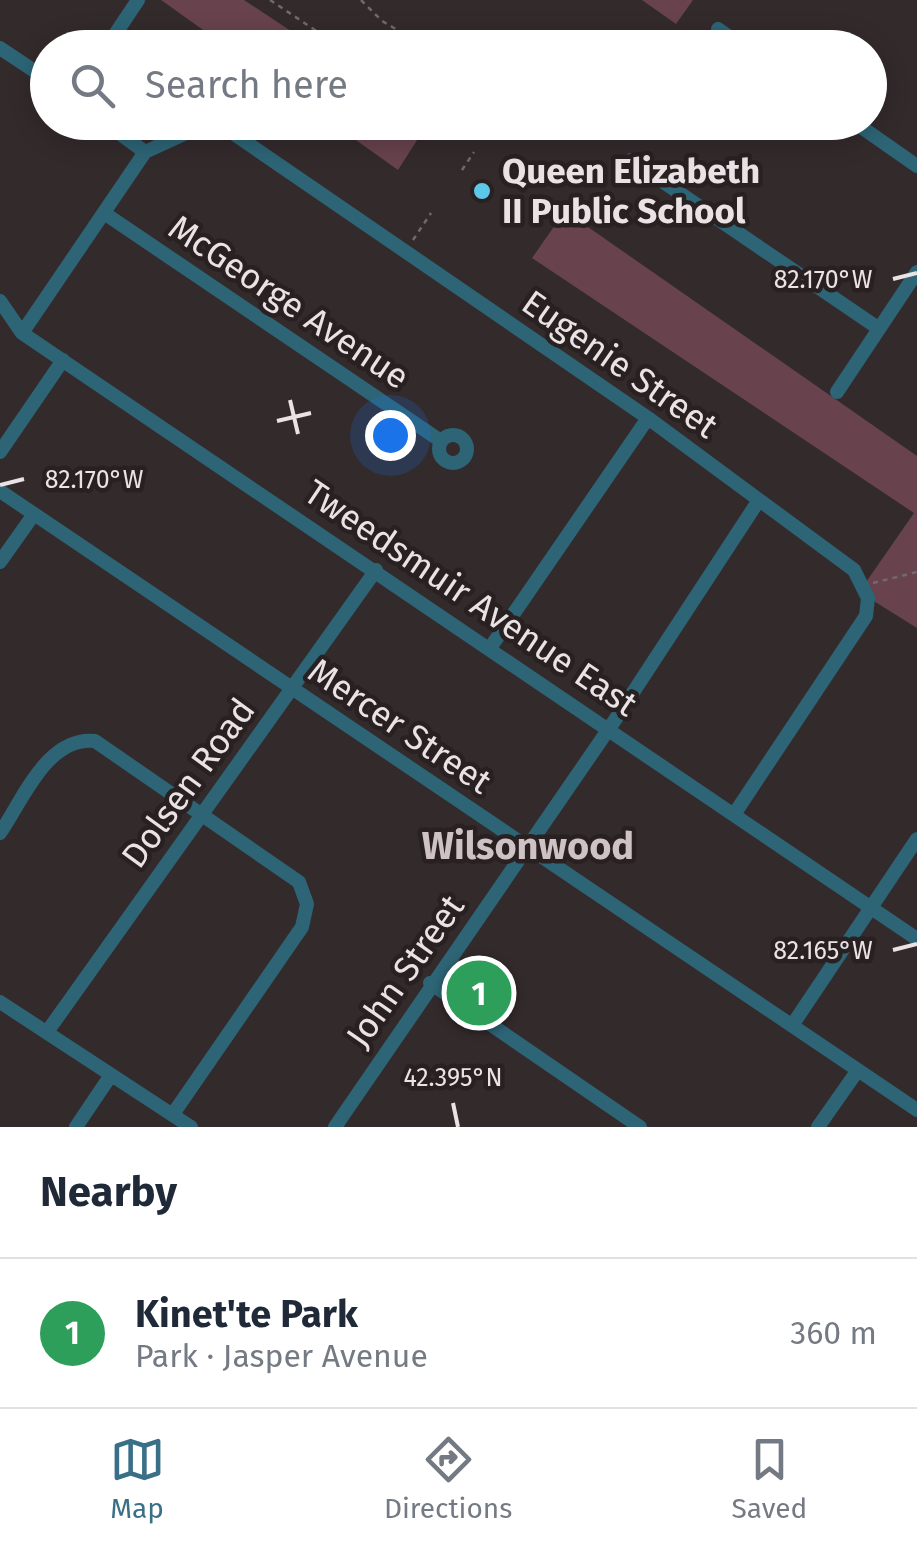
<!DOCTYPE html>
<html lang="en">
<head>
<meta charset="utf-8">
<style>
  body { margin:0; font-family:"Fira Sans",sans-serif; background:#f6f6f7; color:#1f2937 }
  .you { position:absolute; left:390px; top:435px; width:35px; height:35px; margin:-25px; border:8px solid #fff; border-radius:50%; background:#1a73e8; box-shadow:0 0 0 15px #1a73e833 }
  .badge { display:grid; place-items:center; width:65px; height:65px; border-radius:50%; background:#3a7087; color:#fff; font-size:32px; font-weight:700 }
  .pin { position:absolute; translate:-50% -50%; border:5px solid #fff; box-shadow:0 2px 10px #0006 }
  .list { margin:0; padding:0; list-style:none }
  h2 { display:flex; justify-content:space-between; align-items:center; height:130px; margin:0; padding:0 40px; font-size:42px }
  h2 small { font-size:32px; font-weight:400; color:#747a83 }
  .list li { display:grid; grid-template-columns:65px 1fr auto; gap:30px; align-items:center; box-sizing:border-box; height:150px; padding:0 40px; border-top:2px solid #e0e1e3 }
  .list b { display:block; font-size:38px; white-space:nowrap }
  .list p { margin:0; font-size:32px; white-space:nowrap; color:#747a83 }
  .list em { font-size:32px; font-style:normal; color:#747a83 }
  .icon { flex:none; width:55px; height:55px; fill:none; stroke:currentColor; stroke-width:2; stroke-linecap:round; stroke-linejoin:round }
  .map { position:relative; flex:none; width:917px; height:1127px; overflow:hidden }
  .search { position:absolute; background:#fff; box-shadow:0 5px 25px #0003; left:30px; right:30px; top:30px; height:110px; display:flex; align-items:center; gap:25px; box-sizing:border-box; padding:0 35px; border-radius:55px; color:#747a83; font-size:38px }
  .sheet { height:280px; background:#fff }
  nav { display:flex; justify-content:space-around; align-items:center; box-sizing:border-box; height:140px; border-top:2px solid #e0e1e3; background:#fff; font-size:28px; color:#747a83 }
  nav a { display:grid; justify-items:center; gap:5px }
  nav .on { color:#3a7087 }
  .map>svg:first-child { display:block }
  .green { fill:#68434e }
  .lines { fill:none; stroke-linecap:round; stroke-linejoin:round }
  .path { stroke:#72696b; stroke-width:2.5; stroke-dasharray:5 5; stroke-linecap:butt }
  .minor { stroke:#2d6576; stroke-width:14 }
  .ticks { fill:none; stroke:#eae3e5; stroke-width:4 }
  .poi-dot { fill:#5cc7e8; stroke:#292022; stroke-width:4 }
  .labels { text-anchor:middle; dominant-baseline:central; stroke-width:9; stroke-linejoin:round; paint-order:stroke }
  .poi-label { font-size:35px; font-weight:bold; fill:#eae3e5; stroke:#292022; text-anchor:start }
  .street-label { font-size:35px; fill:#eae3e5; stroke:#292022 }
  .neighbourhood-label { font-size:38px; font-weight:bold; fill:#cec2c5; stroke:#292022 }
  .ticks-label { font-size:25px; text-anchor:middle; fill:#eae3e5; stroke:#292022; stroke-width:9; stroke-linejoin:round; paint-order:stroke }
</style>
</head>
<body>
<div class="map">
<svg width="917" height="1127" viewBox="0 0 917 1127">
  <rect width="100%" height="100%" fill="#332a2c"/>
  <path class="green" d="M161,0H244L315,47H227Z
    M642,0H693L676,24Z
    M332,123H401L421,134L398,170Z
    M565,211L917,456V628L869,598L864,585L914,513L532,258Z
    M456,958L513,996L497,1025L441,982Z"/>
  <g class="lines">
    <path class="path" d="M270,0L342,48
      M361,0L382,21L406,35L400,48
      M486,134L488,132
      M462,170L474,152
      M413,240L431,213
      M873,583L917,572"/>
    <path class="minor" d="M718,29L745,48
      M0,48L48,80
      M106,48L138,0
      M104,122L145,152
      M854,122L917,166
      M145,152L206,124L221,125L648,418L854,570L868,598L866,616L735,813
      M631,160L878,328
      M104,213L441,441
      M0,301L22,333L917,939
      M22,333L145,152
      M837,392L917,272
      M439 449a14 14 0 1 1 28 0a14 14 0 1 1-28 0Z
      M0,452L63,360
      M0,491L917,1110
      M0,562L34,514
      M490,648L648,418
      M0,833C23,800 47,736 95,741L299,882L307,904L302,927L173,1114
      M430,983L640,1127
      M0,1002L191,1127
      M793,1024L917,839
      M47,1032L376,570
      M76,1127L111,1075
      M335,1127L617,717L759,500
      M818,1127L858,1070"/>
  </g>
  <path class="ticks" d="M893,279L917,273M290,400L298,434M277,421L311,413M0,485L24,479M893,950L917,944M453,1103L458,1127"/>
  <circle class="poi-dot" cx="482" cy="191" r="10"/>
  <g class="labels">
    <g class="poi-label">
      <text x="502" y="171">Queen Elizabeth<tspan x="502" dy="40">II Public School</tspan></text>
    </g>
    <g class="street-label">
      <text transform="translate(289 302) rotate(34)">McGeorge Avenue</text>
      <text transform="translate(620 364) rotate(35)">Eugenie Street</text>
      <text transform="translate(471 598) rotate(34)">Tweedsmuir Avenue East</text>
      <text transform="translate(400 726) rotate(34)">Mercer Street</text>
      <text transform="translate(188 783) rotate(-54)">Dolsen Road</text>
      <text transform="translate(405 971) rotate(-55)">John Street</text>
    </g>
    <g class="neighbourhood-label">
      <text x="528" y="846">Wilsonwood</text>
    </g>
  </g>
  <g class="ticks-label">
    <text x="823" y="288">82.170°W</text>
    <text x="94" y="488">82.170°W</text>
    <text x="823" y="959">82.165°W</text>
    <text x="453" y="1086">42.395°N</text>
  </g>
</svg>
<div class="you"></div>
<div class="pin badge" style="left:479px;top:993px;background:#2e9e5b">1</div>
<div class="search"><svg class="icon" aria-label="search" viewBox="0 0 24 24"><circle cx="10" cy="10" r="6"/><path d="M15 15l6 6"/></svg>Search here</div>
</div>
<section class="sheet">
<h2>Nearby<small></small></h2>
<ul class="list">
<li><span class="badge" style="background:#2e9e5b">1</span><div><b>Kinet'te Park</b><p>Park · Jasper Avenue</p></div><em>360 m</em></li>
</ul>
</section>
<nav>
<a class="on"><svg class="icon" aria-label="map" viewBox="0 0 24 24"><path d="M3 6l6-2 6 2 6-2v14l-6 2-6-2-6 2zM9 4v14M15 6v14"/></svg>Map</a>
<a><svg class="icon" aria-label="directions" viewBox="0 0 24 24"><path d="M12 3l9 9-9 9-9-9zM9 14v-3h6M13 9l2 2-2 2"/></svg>Directions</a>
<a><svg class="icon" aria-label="saved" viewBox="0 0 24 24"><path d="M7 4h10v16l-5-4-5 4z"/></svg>Saved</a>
</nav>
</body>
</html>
